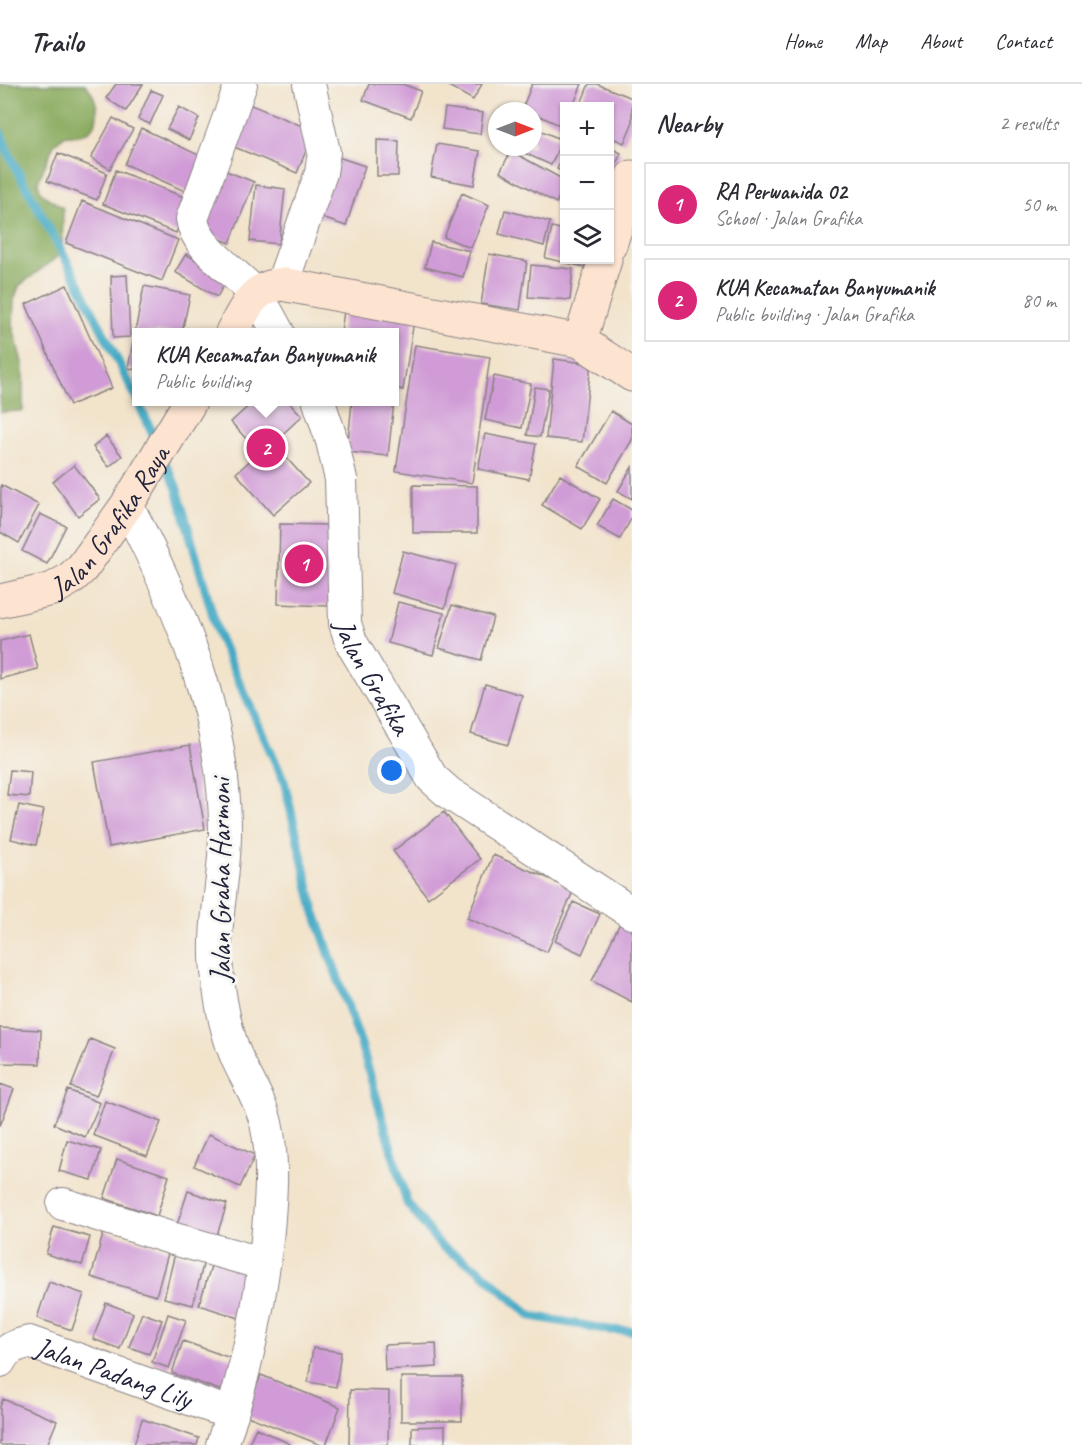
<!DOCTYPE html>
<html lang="en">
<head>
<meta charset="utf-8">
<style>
  body { margin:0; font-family:Caveat,sans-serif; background:#f2f2f3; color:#2b2b33 }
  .controls { position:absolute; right:18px; top:18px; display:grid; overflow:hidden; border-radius:0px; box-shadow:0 2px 4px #0004 }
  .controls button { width:54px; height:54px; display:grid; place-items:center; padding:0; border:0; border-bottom:2px solid #e1e1e2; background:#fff; color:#2b2b33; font:30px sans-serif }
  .compass { position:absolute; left:488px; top:18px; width:54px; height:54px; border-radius:50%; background:#fff; box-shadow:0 2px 4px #0004; rotate:90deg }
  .you { position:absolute; left:392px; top:687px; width:21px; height:21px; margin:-15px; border:4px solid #fff; border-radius:50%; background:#1a73e8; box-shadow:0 0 0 9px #1a73e833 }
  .badge { display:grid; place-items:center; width:39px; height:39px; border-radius:50%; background:#db2777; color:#fff; font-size:20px; font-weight:700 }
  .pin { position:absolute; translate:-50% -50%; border:3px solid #fff; box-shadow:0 2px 6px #0006 }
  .popup { position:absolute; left:132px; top:244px; width:267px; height:78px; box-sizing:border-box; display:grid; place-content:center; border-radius:0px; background:#fff; filter:drop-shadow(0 2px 4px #0005); font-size:20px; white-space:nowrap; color:#7c7c81 }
  .popup b { font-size:22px; color:#2b2b33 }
  .popup::after { content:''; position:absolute; left:50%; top:100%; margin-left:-12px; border:12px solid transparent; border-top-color:#fff }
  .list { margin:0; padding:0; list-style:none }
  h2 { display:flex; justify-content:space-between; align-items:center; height:78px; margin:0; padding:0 24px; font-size:26px }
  h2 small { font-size:20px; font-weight:400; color:#7c7c81 }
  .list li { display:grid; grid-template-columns:39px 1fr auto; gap:18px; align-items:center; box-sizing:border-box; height:84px; margin:0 12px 12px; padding:0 12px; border:2px solid #e1e1e2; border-radius:0px }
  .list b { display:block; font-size:22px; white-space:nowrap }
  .list p { margin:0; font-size:20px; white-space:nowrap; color:#7c7c81 }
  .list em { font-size:20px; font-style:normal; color:#7c7c81 }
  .icon { flex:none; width:33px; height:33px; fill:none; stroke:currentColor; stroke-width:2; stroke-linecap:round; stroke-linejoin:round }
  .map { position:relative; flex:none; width:632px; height:1361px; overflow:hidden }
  header { display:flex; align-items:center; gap:36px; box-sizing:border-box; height:84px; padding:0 30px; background:#fff; border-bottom:2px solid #e1e1e2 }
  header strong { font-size:28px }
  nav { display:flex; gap:33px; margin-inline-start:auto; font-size:21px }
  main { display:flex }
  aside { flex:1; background:#fff }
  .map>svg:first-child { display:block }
  .forest { fill:#89aa5d; stroke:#56664c; stroke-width:1.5 }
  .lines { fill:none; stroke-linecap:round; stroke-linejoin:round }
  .stream { stroke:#45aac5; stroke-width:9 }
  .building { fill:#d09bd6 }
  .street-casing { stroke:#8a8283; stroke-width:34 }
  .secondary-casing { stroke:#8a8283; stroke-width:35 }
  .street { stroke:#fff; stroke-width:32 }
  .secondary { stroke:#fde4d1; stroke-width:33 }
  .labels { text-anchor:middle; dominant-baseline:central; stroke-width:6; stroke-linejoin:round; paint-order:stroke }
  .street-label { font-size:28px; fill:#22223b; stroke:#f6f6f2 }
</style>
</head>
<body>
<header>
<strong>Trailo</strong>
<nav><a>Home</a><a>Map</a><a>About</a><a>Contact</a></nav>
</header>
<main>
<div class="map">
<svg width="632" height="1361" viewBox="0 0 632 1361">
  <rect width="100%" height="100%" fill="#f6f6f2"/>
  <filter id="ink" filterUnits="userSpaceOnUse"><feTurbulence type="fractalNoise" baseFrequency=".0167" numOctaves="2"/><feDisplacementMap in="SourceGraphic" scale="12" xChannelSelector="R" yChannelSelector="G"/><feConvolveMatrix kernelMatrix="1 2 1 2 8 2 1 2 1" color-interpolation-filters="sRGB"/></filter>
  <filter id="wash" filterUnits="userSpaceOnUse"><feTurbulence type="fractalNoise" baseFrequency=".008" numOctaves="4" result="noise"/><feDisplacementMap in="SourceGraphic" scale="24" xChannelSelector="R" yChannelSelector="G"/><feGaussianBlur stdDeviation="1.35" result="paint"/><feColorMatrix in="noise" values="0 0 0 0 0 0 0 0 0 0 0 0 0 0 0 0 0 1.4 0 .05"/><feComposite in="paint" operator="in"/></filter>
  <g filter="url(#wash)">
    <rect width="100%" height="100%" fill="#f2e3cb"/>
    <path class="forest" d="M0,0H85C99,13 105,44 80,51C76,52 70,51 66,51L54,60L38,98L40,106L45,112L63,124L62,169L19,202L14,216L13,243L23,283V327L0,328Z"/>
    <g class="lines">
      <path class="stream" d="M0,48L9,71L76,194L137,315
        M138,318L157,359
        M163,375L176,402L219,553L284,697L314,826L361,960L407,1119L441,1162L478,1185L531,1232L610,1246L632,1247"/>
    </g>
    <g id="blocks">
      <path class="building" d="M116,0H143L126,27L106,14Z
        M369,0H402L421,7L411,34L363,16Z
        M445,0H482L473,16Z
        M532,0H582L573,22H564V43L533,29V27L522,25Z
        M589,0H597L632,14V40L624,59L610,53V22H580Z
        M151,6L163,11L150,40L138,35Z
        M244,18L314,47L297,89L227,60Z
        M179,23L199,34L189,56L167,45Z
        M445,24L483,29L480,50L442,45Z
        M113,34L133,45L110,85L91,74Z
        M533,43L562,56L551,81L511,63H533Z
        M141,44L205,74L189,109L125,80Z
        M377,56L399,57L398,92H377Z
        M437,60L480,67L474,101L431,93Z
        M610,64L621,69L610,95Z
        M511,67L564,96V103L556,119L500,88Z
        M564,68V88L557,85Z
        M58,69L107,89L97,116L47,97Z
        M335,72L365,82L346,142L316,132Z
        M221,85L254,98L230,159L198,146Z
        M116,86L189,115L176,149L103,120Z
        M256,101L285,105L279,160L250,157Z
        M462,109L489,121L471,164L444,153Z
        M82,117L178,156L162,197L66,159Z
        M505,126L550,138L544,162L499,150Z
        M552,143L564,146V176H586L585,183L545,174Z
        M431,158L470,167L463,193L425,183Z
        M186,170L227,195L217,213L175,188Z
        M489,170L527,177L520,226L481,220Z
        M531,181L573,185L570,216L528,213Z
        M127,191L130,253L113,254L111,192Z
        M67,201L112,304L70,321L26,220Z
        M144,202L190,211L182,248H137V286L128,284Z
        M345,220L415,230L403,306L395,304V248H341Z
        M415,261L490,273L472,399L396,387Z
        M554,275L591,280L582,358L546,354Z
        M494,292L531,300L522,344L485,336Z
        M535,303L549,305L540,353L527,351Z
        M253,318H289L302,332L273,359L309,399L273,431L236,389L259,369L231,338Z
        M352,318H394L388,372L347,368Z
        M611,327L632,340V356L607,399L578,382Z
        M485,350L536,360L529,395L478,385Z
        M106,352L122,372L109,383L93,363Z
        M74,381L100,415L78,432L53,398Z
        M632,383V415L618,407Z
        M560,391L600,415L582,445L542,421Z
        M1,401L39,421L19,459L0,448Z
        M413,401L477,402V449H413Z
        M613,415L632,426V433L620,455L597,442Z
        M40,430L66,442L47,480L22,467Z
        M280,440L330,441L328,522L278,520Z
        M403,467L456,481L445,524L392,509Z
        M398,518L444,529L433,571L388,559Z
        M452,521L493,533L481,576L439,564Z
        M29,550L38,585L0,595V557Z
        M485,600L522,611L508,661L471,650Z
        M190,661L205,745L109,763L94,678Z
        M10,686L31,688L29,713L7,711Z
        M19,721L44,726L36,761L11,755Z
        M444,728L480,775L428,814L393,767Z
        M493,771L574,805L547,868L467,834Z
        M573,818L600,830L582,870L555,857Z
        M621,837L632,843V918L592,897Z
        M0,944L41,946L40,980L0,979Z
        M90,955L115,965L96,1012L71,1003Z
        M0,1000L14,1005L0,1042Z
        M68,1006L100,1019L85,1053L54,1040Z
        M105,1017L161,1038L147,1072L93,1051Z
        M209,1050L255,1071L240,1103L194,1082Z
        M67,1056L101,1066L92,1096L59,1087Z
        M117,1075L169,1092L157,1132L104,1114Z
        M188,1107L227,1120L215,1157L176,1144Z
        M54,1143L90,1153L82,1181L46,1170Z
        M104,1147L169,1166L156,1212L91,1193Z
        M175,1169L204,1177L193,1221L164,1214Z
        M215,1169L255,1182L239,1234L199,1221Z
        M49,1198L84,1210L72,1246L37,1234Z
        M106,1219L133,1229L120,1265L93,1255Z
        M142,1229L162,1236L149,1270L129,1263Z
        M168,1230L186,1236L169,1284L152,1278Z
        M183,1257L236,1276L225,1308L172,1289Z
        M436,1259L437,1283L385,1286L384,1261Z
        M313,1264L341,1268L336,1303L308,1298Z
        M261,1291L340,1323L326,1361H321L245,1331Z
        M401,1293H462V1337H401Z
        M350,1306L389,1307L388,1361H349Z
        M3,1315L57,1337L47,1361H0V1323Z
        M142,1335L199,1354L197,1361H134Z
        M445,1342V1361H412V1343Z
        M256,1344L292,1361H248Z"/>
    </g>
  </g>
  <g filter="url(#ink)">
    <use href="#blocks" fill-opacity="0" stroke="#8a8283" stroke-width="1.5"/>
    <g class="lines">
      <defs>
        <g id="street">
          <path d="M241,0L192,135C196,165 235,187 254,209C264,220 271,236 278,248"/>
          <path d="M282,200L321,89L324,68L309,0"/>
          <path id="s1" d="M319,318L332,357L341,395L345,539L351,558L432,694L449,709L632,829"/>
          <path d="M127,421C180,523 226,633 225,750C225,796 212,841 217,887C220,916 225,945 236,972C246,995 260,1015 266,1039C274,1074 271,1111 268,1146C261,1219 245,1292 222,1361"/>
          <path d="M63,1120L174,1155L264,1180"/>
          <path id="s2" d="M0,1277C5,1265 16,1261 29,1258L232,1330"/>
        </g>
        <g id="secondary">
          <path d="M610,161L632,93"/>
          <path d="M232,248C246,224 251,204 282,200L580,257L632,291"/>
          <path d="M580,257L605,176"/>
          <path id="s3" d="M0,517L53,505L70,495L82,484L127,421L190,318"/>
        </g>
      </defs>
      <use href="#street" class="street-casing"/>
      <use href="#secondary" class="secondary-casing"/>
      <use href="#street" class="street"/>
      <use href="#secondary" class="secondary"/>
    </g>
  </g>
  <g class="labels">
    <g class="street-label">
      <text stroke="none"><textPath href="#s3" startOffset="144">Jalan Grafika Raya</textPath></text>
      <text stroke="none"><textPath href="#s1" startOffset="285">Jalan Grafika</textPath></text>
      <text transform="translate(220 796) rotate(-90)">Jalan Graha Harmoni</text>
      <text stroke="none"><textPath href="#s2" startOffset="126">Jalan Padang Lily</textPath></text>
    </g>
  </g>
</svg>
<div class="controls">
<button>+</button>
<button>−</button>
<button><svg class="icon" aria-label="layers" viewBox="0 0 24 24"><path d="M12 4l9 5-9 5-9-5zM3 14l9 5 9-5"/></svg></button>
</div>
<svg class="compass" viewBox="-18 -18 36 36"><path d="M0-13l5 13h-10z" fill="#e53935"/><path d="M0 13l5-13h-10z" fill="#7c7c81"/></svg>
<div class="you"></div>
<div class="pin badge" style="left:304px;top:480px">1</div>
<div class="pin badge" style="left:266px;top:364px">2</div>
<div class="popup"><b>KUA Kecamatan Banyumanik</b>Public building</div>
</div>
<aside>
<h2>Nearby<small>2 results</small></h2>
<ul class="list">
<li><span class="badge">1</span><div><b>RA Perwanida 02</b><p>School · Jalan Grafika</p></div><em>50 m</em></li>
<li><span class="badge">2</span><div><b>KUA Kecamatan Banyumanik</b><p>Public building · Jalan Grafika</p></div><em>80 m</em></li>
</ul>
</aside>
</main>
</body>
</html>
